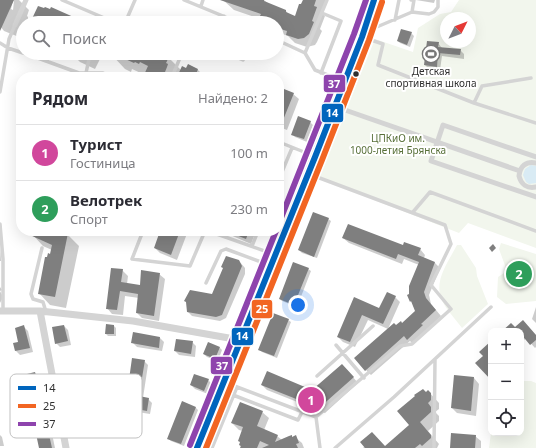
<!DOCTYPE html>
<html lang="ru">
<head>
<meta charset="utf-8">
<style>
  body { margin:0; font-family:"Noto Sans",sans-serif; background:#f2f2f3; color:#2b2b33 }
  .controls { position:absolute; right:12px; bottom:12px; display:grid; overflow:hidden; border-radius:8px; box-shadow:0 4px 16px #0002 }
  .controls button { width:36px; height:36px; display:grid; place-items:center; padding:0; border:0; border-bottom:1px solid #e1e1e2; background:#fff; color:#2b2b33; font:20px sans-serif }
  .compass { position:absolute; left:440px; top:12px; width:36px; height:36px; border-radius:50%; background:#fff; box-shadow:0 4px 16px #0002; rotate:48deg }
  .you { position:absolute; left:298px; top:305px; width:14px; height:14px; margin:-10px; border:3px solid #fff; border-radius:50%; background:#1a73e8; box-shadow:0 0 0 6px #1a73e833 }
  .badge { display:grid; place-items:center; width:26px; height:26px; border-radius:50%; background:#0b8043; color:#fff; font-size:13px; font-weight:700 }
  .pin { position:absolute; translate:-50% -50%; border:2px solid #fff; box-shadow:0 1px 4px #0006 }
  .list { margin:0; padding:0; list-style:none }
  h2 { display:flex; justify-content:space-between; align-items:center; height:52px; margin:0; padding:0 16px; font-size:17px }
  h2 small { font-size:13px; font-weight:400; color:#7c7c81 }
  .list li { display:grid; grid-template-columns:26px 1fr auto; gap:12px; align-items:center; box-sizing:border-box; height:56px; padding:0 16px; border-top:1px solid #e1e1e2 }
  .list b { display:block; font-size:15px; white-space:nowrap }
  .list p { margin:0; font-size:13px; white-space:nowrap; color:#7c7c81 }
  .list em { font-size:13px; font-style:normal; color:#7c7c81 }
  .icon { flex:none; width:22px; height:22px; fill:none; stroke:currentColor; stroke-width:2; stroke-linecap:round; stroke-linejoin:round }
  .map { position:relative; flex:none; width:536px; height:448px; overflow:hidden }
  .search { position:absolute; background:#fff; box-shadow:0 4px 16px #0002; left:16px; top:16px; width:268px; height:44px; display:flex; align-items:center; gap:10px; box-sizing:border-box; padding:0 14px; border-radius:22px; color:#7c7c81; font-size:15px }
  .panel { position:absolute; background:#fff; box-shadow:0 4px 16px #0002; left:16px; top:72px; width:268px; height:164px; border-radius:16px }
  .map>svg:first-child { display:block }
  .green { fill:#f2f6ed; fill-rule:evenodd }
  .water { fill:#d9ebf4 }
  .shadow { fill:#0003 }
  .building { fill:#7f7f7f }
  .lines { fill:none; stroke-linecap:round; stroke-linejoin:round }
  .service { stroke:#d4d4d4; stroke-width:3.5 }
  .pedestrian { stroke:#d4d4d4; stroke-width:5 }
  .minor { stroke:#d4d4d4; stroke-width:7 }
  .primary { stroke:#c8c8c8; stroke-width:10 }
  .bus-1-casing { stroke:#fff; stroke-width:9 }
  .bus-2-casing { stroke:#fff; stroke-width:9 }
  .bus-3-casing { stroke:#fff; stroke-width:9 }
  .bus-1 { stroke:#0065bd; stroke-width:6 }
  .bus-2 { stroke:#f26522; stroke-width:6 }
  .bus-3 { stroke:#8e44ad; stroke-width:6 }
  .bus-dot { fill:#303030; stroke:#fff; stroke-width:1.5 }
  .labels { text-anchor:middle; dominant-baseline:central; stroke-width:4; stroke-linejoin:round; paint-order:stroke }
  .poi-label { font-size:10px; fill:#303030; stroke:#fff }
  .park-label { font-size:10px; fill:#587039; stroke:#fff }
  .key { fill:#fff; stroke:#c1c1c1; stroke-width:1 }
  .key-label { font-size:11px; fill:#303030 }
  .line-badge { stroke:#fff; stroke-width:1.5 }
  .badge-label { font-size:11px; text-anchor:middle; font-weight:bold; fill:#fff }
</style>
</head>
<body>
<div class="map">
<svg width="536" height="448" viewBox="0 0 536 448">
  <rect width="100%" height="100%" fill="#fff"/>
  <path class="green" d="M459,0H536V248L468,223L459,233L318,178L375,39L413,52L418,28L440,14L451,12ZM446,18H470V42H446Z
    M501,243L536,254V301L506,304L497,297L498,277L507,271L499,249Z
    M457,245H461L476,268L477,276L488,304L462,328C455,318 442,306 440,294C436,277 450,259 457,245Z
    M521,381H531L536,383V448H489L491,433H521Z"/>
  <path class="water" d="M531,165L536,166V183L529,184L526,182L523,175L525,169Z"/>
  <path class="shadow" d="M0,0H13L11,9L13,10L14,1L13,0H19L29,10L27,16L28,17V20L26,23H23V30L19,37L4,31L0,26Z
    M223,0H264L269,4L286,11L289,15L296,17L303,0H327L322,13L325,16L320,29L322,31L317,42L315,45L307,47L295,43L288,36L277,32V23H264L262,21L263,20L234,10Z
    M416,0H435L434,3Z
    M411,33L414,36L410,47L400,43L398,41Z
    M438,43L442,48L460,50L464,54V59L442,56L440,70L429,69L425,65Z
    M71,53H103L95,69L80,62Z
    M110,53H161L169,58L181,70L187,69L188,66L198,70L202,74L200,77H144L145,75L132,69L131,72L125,69Z
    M34,73L44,77H32Z
    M279,88L293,94L299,99L287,130L279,127Z
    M310,122L313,125L307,142L295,137L292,134Z
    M279,157L284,161L279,173Z
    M328,219L331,221L317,258L302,253L299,250Z
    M30,231H60L67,234L79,246L66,308L50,305L39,293L52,250L43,246L32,234Z
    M161,231H188L177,260L160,253L155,248Z
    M224,231H256L251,244L228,234Z
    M343,238L420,249L425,255L424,258L435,263L440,268L429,295L431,304L441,316L413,344L410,341L371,375L366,370L396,327L402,324L416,311L409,296L419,265L404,259L402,264L349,243Z
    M0,244L1,261H0Z
    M239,261L245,268V274L226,318L220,321L192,316L188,312L213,295Z
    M308,269L311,271L297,307L282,301L280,299Z
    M122,270L128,276L127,284L140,286L159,274L165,279L159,321L142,318L137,313L139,298L125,296L123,315L112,314L107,308Z
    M0,287L2,290L0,291L3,297L0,303Z
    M395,297L400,302L388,329L368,320L355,347L343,342L338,337L355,299L380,310Z
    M536,307V323L532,319Z
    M288,320L291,322L277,358L262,352L260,350Z
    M64,326L68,330L71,345L60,347L56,343Z
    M114,326L116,328V336H108L106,334Z
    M24,327L28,331L33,352L20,355L16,351L14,344L19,343Z
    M515,329L536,335V347L535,348L526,338L521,343V331H503Z
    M160,338L164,342L162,351L137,347L133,343Z
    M192,342L196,346L195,357L179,355L175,351Z
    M220,348L222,350L218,361L207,357L204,354Z
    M144,361L148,365L143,398L148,399L152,403L150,414L125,410L121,406L127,395Z
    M347,370L358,383L325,413L267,390L262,385L312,391Z
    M35,373L38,377L44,398L29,402L25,398L20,377Z
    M455,376L474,378L479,384L476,416L457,413L452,408Z
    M208,380L212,384L208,394L195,389L191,385Z
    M428,391L439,403V409L435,412L439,416V421L428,431L439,444L437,448H363L365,446L386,447L411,425L426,393Z
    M183,403L196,408L198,410L184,446L171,441L168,438Z
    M262,412L269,418L264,430L277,436L282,440L291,436L293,438L295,437L302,443L304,448H241L240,445L243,431L239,430L232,423Z
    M45,418L50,424L55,448H40Z
    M0,435L2,437L4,446H0Z
    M475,436L481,441V448H451Z"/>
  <path class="building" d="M0,0H14L0,31Z
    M220,0H264V1L286,10V12L295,16L299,4H301L303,0H316L314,6L317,7L312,21L314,22L309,34L304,38L298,39L286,35L287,31L277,28V23H265L261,21L262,19L259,18L261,14Z
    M38,6L44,8L45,7L50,9L51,7L87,23H30Z
    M401,29L412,32L407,45L397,41Z
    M427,41L439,42L438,47L461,49L460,55L438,53L437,67L424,65Z
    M112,53H161L169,57L166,63L168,64L167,67L163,77H143L148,66L140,62L139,64L135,62L134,63Z
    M188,64L198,69L195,77H177L182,66L186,68Z
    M279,87L294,93L279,130Z
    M298,116L311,121L304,139L291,135Z
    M313,212L329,218L314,257L298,250Z
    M348,224L403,245L404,242L421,248L418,255L435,262L424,292L426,298L436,310L421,324L423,325L407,340L404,336L365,371L354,358L394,323L396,325L401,321L402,323L415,311L411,301L410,302L407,295L409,294V286L419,262L398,254L396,259L342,238Z
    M31,231H63L68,233L55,297L38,294L45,257H47L48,253L50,254L52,245L30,235Z
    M160,231H180L171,255L154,248Z
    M226,231H249L246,239Z
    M493,244L496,248L492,252L489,248Z
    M226,256L239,260L242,266L222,315L216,317L187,312L186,302L184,301L190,290L212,294L223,268L221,267Z
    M293,262L309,268L294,305L279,299Z
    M111,268L123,269L121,282L140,285L141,270L160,273L154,316L136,313L138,294L120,291L117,310L106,309Z
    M387,292L396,296L383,324L362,315L350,342L337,337L354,297L379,308Z
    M273,313L289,319L274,356L258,350Z
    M523,320L536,335V340L530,345L521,334V331H502L511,323L515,327Z
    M106,324L114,325V334H105Z
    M24,325L30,348L15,351L13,343L18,342L15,328Z
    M64,325L68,341L55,344L52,327Z
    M133,332L160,337L159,348L131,343Z
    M176,339L193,341L191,354L174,351Z
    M491,341V380L475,363L483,356L479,352Z
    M208,342L220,347L215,359L203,354Z
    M132,358L145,360L139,396L149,398L147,411L120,406L122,393L127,394Z
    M342,364L354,377L319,408L261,385L267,371L312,390Z
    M35,372L41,394L24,398L19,376Z
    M194,374L209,379L204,391L190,385Z
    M454,375L474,377L471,411L451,408Z
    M423,389L426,392L428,390L431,393V400L428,403L431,407V412L420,422L431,435V438L422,446L420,444L415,448H365L360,442L372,432L385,446L409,425L397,411L415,396L414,395Z
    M182,401L196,407L181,444L167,439Z
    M240,402L263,411L257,426L278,435L275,442L289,436L292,435V437L296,435L299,443L296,444L298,448H262L269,445L260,441L257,448H240L241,446L239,445L240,442L238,441L243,427L231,423Z
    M45,417L52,448H39L33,420Z
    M451,433L476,435L475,448H450Z"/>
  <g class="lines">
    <path class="service" d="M62,0L116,23
      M184,0L240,23
      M411,0H414L412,12
      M201,6L203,0
      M395,20L399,0
      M125,23L135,0
      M221,23L224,16
      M365,32L412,12L429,14L434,12L438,7V0
      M362,37L383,44L378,65L474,103L536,123
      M277,40L305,53L315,70L343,81
      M0,43L8,48L23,53
      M24,53L79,73H103L112,77
      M226,53L243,60L246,53
      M305,53L327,0
      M47,61L50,53
      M86,73L90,54
      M321,73L341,21L322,13
      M172,77L182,53
      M0,92L9,39L15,25
      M474,103L482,86L531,78
      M279,142L314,156
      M309,174L445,225L451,244L431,285L451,309L412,344L400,346L316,417
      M279,179L292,148
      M413,212L430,192L536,231
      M0,224L3,259V311
      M143,231L132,259L190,266L205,231
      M213,231L214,233L273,254
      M252,246L258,231
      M42,248L31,294L33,299L43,302L46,312
      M206,283L221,251L226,249L269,265
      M336,345L364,378
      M317,376L373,326
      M224,382L316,417
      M233,395L298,420L302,412
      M316,417L320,448
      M212,448L237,387
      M335,448L394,397L491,307
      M434,448L435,359"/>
    <path class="pedestrian" d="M15,25L26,0
      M90,54L91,53
      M345,110L520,171
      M536,157L443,125L431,161L536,197
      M536,163C526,161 520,166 519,176C521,184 527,189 536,187"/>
    <path class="minor" d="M0,311H40L133,321L240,340
      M40,311L66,448"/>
    <path class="primary" d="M197,448L270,266L315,157L362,37L374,0"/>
    <defs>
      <path id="bus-1" d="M197,448L315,157L362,37L374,0"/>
      <path id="bus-2" d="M206,448L322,160L369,40L382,2"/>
      <path id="bus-3" d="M279,223L354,34L366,0
        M190,445L276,231"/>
    </defs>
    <use href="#bus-1" class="bus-1-casing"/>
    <use href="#bus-2" class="bus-2-casing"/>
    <use href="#bus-3" class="bus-3-casing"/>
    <use href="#bus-1" class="bus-1"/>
    <use href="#bus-2" class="bus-2"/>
    <use href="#bus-3" class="bus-3"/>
  </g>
  <defs>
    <symbol id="stadium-ring" viewBox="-11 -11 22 22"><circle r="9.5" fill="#fff" stroke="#787878" stroke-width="1.5"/><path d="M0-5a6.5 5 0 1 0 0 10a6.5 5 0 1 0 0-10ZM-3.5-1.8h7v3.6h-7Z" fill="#787878"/></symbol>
  </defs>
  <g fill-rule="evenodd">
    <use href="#stadium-ring" x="421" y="44" width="20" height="20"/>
  </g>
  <circle class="bus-dot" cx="356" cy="74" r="3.5"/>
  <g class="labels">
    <g class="poi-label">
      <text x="431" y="71">Детская<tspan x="431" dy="12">спортивная школа</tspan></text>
    </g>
    <g class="park-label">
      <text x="398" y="138">ЦПКиО им.<tspan x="398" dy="12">1000-летия Брянска</tspan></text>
    </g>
  </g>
  <rect x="10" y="374" width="132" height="64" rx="6" class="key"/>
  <rect x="18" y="386" width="18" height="4" fill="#0065bd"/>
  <rect x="18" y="404" width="18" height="4" fill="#f26522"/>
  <rect x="18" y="422" width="18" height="4" fill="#8e44ad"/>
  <g class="key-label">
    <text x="43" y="392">14</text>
    <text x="43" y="410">25</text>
    <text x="43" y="428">37</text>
  </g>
  <g class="line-badge">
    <rect x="323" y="74" width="23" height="19" rx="4" fill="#8e44ad"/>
    <rect x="321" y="103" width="23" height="20" rx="4" fill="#0065bd"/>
    <rect x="251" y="299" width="22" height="20" rx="4" fill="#f26522"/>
    <rect x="231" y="327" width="23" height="19" rx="4" fill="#0065bd"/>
    <rect x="210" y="356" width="23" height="19" rx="4" fill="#8e44ad"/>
  </g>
  <g class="badge-label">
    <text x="334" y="88">37</text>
    <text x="332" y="117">14</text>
    <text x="262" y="313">25</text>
    <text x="242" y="340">14</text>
    <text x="222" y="370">37</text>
  </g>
</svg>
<div class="controls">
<button>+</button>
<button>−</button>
<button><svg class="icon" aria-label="locate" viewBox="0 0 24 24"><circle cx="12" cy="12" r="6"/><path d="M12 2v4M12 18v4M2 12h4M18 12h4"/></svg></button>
</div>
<svg class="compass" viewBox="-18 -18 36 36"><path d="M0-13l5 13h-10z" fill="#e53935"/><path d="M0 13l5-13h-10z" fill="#7c7c81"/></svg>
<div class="you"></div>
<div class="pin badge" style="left:311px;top:400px;background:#d1479c">1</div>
<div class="pin badge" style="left:519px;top:274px;background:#2e9e5b">2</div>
<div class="search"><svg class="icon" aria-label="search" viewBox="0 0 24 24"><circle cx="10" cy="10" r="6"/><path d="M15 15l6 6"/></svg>Поиск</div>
<section class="panel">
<h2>Рядом<small>Найдено: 2</small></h2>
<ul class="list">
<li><span class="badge" style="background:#d1479c">1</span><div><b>Турист</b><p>Гостиница</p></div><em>100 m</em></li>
<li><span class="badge" style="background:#2e9e5b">2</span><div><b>Велотрек</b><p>Спорт</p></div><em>230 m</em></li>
</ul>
</section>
</div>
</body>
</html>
